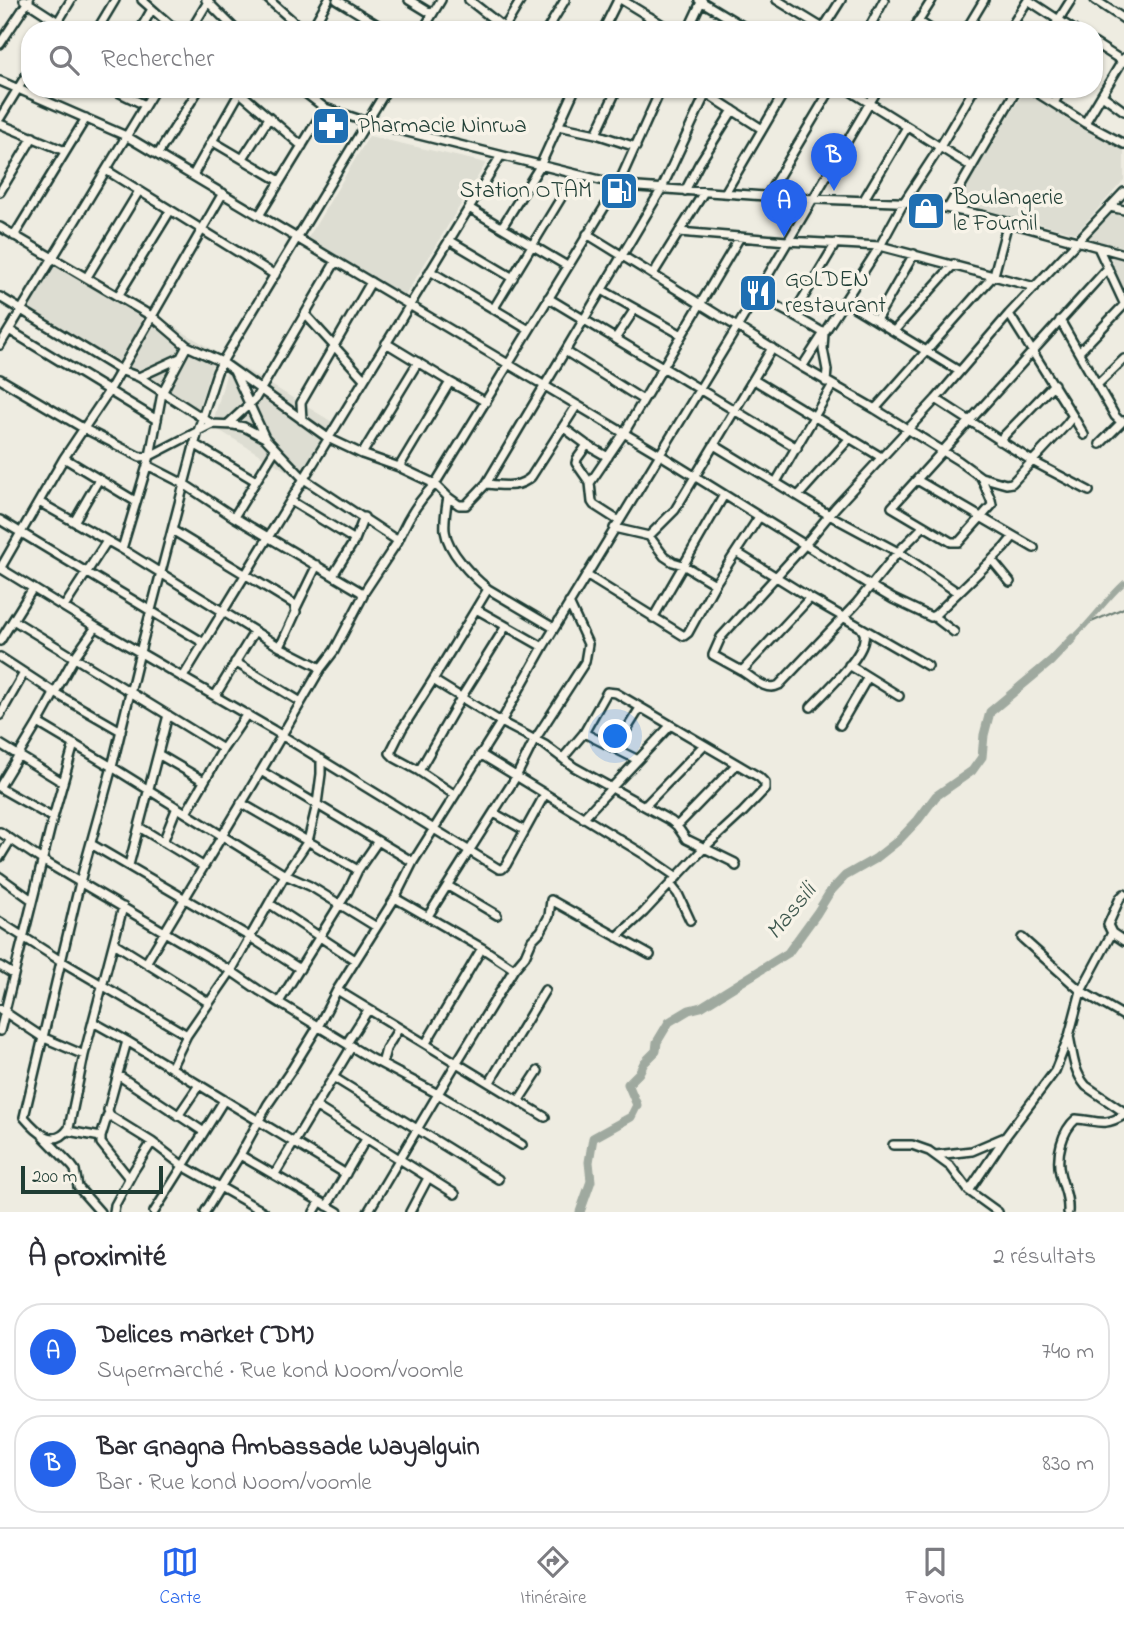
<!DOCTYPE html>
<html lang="fr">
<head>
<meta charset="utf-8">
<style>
  body { margin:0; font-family:"Indie Flower",sans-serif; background:#f2f2f3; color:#2b2b33 }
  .scale { position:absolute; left:21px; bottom:18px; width:142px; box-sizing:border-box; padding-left:7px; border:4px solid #1f3d34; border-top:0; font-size:19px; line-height:24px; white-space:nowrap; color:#1f3d34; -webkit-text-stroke:5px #f7f3e8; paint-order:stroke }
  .you { position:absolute; left:616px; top:737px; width:24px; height:24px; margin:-18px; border:5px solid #fff; border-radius:50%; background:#1a73e8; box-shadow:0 0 0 10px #1a73e833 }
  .badge { display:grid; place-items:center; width:46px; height:46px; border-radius:50%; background:#2563eb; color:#fff; font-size:23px; font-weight:700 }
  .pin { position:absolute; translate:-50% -58px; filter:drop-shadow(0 2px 4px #0008) }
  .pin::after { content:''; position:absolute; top:37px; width:24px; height:21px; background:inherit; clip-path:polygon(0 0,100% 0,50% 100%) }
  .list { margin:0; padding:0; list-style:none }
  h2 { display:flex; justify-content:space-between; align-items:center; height:91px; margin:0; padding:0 28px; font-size:30px }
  h2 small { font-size:23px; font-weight:400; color:#7c7c81 }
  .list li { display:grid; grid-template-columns:46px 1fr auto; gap:21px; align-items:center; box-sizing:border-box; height:98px; margin:0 14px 14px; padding:0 14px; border:2px solid #e1e1e2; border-radius:28px }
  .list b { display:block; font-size:26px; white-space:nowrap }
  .list p { margin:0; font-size:23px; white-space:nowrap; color:#7c7c81 }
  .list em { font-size:23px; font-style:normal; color:#7c7c81 }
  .icon { flex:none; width:38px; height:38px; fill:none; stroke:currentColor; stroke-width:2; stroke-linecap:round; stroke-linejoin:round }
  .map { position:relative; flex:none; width:1124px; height:1212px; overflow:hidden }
  .search { position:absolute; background:#fff; box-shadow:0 2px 5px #0004; left:21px; right:21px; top:21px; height:77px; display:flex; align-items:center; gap:18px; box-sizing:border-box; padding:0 24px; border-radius:28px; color:#7c7c81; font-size:26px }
  .sheet { height:315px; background:#fff }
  nav { display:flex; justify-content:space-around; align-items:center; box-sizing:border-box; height:98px; border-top:2px solid #e1e1e2; background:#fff; font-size:19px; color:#7c7c81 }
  nav a { display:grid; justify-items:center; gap:4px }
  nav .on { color:#2563eb }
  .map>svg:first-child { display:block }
  .built { fill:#ddddd2 }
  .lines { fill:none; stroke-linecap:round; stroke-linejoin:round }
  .stream { stroke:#6c7e74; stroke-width:2 }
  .canal { stroke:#9fa99f; stroke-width:5 }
  .river { stroke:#9fa99f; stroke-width:9 }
  .minor-casing { stroke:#1f3d34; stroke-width:12 }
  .minor { stroke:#f7f3e8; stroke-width:7 }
  .labels { text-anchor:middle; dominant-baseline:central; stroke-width:7; stroke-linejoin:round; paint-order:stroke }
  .poi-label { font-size:23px; fill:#1f3d34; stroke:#f7f3e8; text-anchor:start }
  .water-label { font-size:24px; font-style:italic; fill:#3f584f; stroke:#f7f3e8 }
</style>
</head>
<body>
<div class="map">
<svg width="1124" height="1212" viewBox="0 0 1124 1212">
  <rect width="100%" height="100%" fill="#eeece1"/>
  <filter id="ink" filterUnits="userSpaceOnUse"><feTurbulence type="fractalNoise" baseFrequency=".0143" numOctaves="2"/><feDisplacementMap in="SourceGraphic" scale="14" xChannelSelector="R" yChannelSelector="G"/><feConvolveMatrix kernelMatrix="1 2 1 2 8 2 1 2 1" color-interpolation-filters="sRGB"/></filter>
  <g filter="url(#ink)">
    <path class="built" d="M1025,90L1080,125L1124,150V180L1076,233L960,203V195Z
      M369,136L486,163L405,296L308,238Z
      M1124,198V295L1106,243L1088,238Z
      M57,255L216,352L196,416L25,313Z
      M230,360L334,423L300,479L212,426Z"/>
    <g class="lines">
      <path class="stream" d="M1089,623L1124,608"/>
      <path class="canal" d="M1073,638C1092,621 1105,600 1124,583"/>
      <path class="river" d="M580,1212L591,1181L589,1162L593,1138L631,1117L637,1105L628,1084L639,1073L644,1063L656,1051L657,1042L669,1022L689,1010L701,1007L788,953L817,913L830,892L845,876L875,859L899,840L918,820L936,796L972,771L982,757L984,735L990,712L1051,661L1073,638"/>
      <defs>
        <path id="minor" d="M24,0L58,22
          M142,0L176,30
          M206,0L236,30
          M269,0L303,30
          M337,0L386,30
          M409,0L432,14
          M469,0L507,30
          M622,0L671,30
          M699,0L749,30
          M777,0L826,30
          M1028,0L1074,30
          M1095,0L1124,19
          M918,21L932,30
          M504,28L521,0
          M53,30L71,0
          M97,30L115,0
          M140,30L152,9
          M191,30L209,0
          M311,30L328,0
          M423,30L441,0
          M547,30L565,0
          M603,30L618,0
          M644,30L650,17
          M688,30L702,0
          M822,30L841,0
          M868,30L884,0
          M913,30L932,0
          M966,30L984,0
          M1009,30L1028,0
          M1052,30L1071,0
          M1094,43L1124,62
          M0,44L29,0
          M0,81L126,136L659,454L871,586L893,599L931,617L935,615L1004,548L1013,537
          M112,89L145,105
          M300,89L325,108L367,122L624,186L792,198L920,203L985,216L1124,254
          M700,89L762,129
          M770,89L782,96
          M847,89L972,167
          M1031,89L1085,123L1124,144
          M237,90L302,146
          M1102,95L1124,111
          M1054,103L1062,89
          M0,118L30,69
          M1085,123L1124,58
          M0,124L65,151
          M558,126L596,134L636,147
          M596,134L617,89
          M212,141L280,181
          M158,154L199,89
          M243,158L269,118
          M106,170L275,275
          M193,175L240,92
          M685,191L699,164L733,110
          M0,192L33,137
          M725,193L786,89
          M767,196L831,89
          M863,201L907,127
          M1110,207L1124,210
          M469,208L567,266
          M948,208L1017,89
          M260,214L325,108
          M0,227L153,317L187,346L222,362L328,438L362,454L399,467L435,484C418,501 407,519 398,541L304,479L265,438L244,427L234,425L212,424L139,377L120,370L0,297
          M502,227L540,166L575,89
          M679,232L787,241L880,246L1035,287
          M587,234L802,367L875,409L959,461L981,477L991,500L992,505L959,542H951L892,507L1108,268
          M14,236L86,118
          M449,240L513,278
          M1098,247L1124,303
          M430,271L529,330
          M653,274L704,192
          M87,277L139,191
          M602,290L682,335
          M756,295L793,315L824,333L823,349L827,370L826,382
          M118,296L170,211
          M548,298L797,448
          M844,301L959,371
          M494,308L575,175
          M305,314L364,379
          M793,315L836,243
          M876,320L914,254
          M1060,320L1115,416L1120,421H1124
          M9,330L157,420
          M894,331L954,264
          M615,339L635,309
          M386,343L450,382L486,402
          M0,345L155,89
          M565,351L643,400
          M1079,352L1124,305
          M802,367L880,246L904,202L940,147L974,89
          M234,371L265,438
          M139,377L180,358
          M0,379L83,428L140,457L150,456L212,424
          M754,380L881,457
          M1098,384L1124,359
          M936,399L1032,461L1089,491
          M875,409L994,275L1008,222
          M1073,416L1084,435
          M302,420L301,403L371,282
          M228,424L255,399L261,389L336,261
          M564,428L587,445L608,457
          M999,441L1054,384
          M194,444L256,481
          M1100,444L1123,421
          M587,445L577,459L576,463L590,483
          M714,445L829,515L898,552L957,592
          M362,454L418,362
          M64,458L135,501
          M399,467L450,382
          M981,477L1006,484L1012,483L1066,425L1073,416L1009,314
          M917,480L1034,548
          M776,482L832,386
          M486,484C503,485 518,489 531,477L577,405
          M798,496L850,438
          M448,497L459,505H466L486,484L661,190L706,93
          M291,501L355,540
          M39,502L122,549L280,647L321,668
          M234,517L275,450
          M0,520L204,643
          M619,521L594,505L592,502L590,483L624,433L740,237
          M74,522L99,479
          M614,528L649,536L664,556L673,562L683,565L715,584
          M172,530L294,604L296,612L280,647
          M649,536L675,510L772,348
          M122,549L150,456L162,393L187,346
          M736,552L810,598L928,666
          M992,560L1010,582
          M0,568L96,627L273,730L499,869H502L506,865L545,794
          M0,569L64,458L109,391L223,193
          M333,575L355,540L364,517
          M586,575L684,636L688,633L715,584L759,517
          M488,589L554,628
          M363,594L398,541
          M810,598L742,671L713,655L721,637L804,546L835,508L936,399L1009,314L1124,192
          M64,607L107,541
          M296,608L317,565
          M476,609L506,626
          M933,616L954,632
          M653,618L724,495
          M13,620L223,749
          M0,641L33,588
          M0,657L55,693L121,731
          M235,662L301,702
          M849,665L899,696
          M742,671C753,678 766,692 779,685L856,604L898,552L924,526
          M183,677L500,157
          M433,680L501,722L545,745L574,767L671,821L677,826L686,839L735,863L736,866
          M215,696L254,632
          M811,707C825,692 862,658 864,639C865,633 864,633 861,628
          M0,715L24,673
          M38,723L112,767L285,875L310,886L375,926
          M840,725L868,677
          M584,733L607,692L616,693L759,777L765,783V789L743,812L704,848L644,912L617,937
          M0,744L62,782
          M615,748L640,708
          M158,754L204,781
          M480,754L645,855L677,877
          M563,758L584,733L638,760
          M261,771L413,862
          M419,771L461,698L506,626L543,647
          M0,786L38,723L74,658L96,627
          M0,788L53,818
          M455,795L419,771L395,758L390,753L402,729L433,680L488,589C472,576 448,552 445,531C444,520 446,508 448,497L435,484L618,185L661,89
          M241,803L358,870L378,841
          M645,806L703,746
          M186,813L223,749L247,714
          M494,813L524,830
          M583,818L670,726
          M677,826L736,765
          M139,827L203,866
          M0,832L42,860L231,971L260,991L370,1058L438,1094L522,1145
          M163,842L177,807
          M91,844L250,937L300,969
          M0,857L11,839
          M129,865L168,715
          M0,877L32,900
          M670,884L678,894L690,920
          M448,886L497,915
          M395,898L482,948L514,969
          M270,904L355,960
          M123,907L84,1055L69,1128C54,1150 36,1131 24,1117L80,882L112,767L140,652L198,431L217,372L222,362L387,89
          M428,916L516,777L534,741L585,662L588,644L569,603
          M0,922L61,961L187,1035
          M1112,933L1108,925L1120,898L1124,894
          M1022,938L1081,991L1124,1016
          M114,943L208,1002
          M146,963L261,771L321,668L334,651L363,596L361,592L234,517L184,484L147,465
          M0,966L13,974
          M337,990L545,1117
          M279,1002L348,891L358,870
          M0,1009L42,1037L84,1055
          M93,1022L127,1041L108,1110L110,1116L152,1142L183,1166L154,1212
          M0,1031L53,818L74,744
          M1069,1036C1073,1054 1073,1071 1086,1086L1124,1112
          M127,1041L224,1100
          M347,1043L368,1010
          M426,1043L482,948
          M382,1064L386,1049L399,1028
          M171,1068L187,1035L231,971L285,875L308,841L317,804L321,774V759
          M118,1075L204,1132
          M333,1077L498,1179
          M490,1082L545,990
          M519,1100L538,1071
          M315,1106L455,1194
          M108,1114L101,1137V1143L129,1178
          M178,1116L199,1085
          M68,1131L101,1137
          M43,1136L72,1166L75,1170L78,1187L100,1212
          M893,1145H912L929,1151L951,1167L969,1191L998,1212
          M240,1155L338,1212
          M936,1155L972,1151L1005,1137
          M275,1174L352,1046
          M969,1191L1006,1136L1055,1071L1069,1036L1081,991L1112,933L1124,941
          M327,1206L366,1139
          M114,1212L115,1205L134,1170L152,1142
          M205,1212L240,1155L268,1104L292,1069L319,1025L337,990L395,898L413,862L501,722L543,647L738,326L878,89
          M264,1212L183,1166L224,1100L346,1174
          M314,1212L320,1202
          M368,1212L457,1062L514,969L525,956L532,940L541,931L549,916L551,900L650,955
          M410,1212L428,1178
          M1068,1212C1069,1195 1063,1188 1060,1173C1056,1155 1062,1131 1076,1119C1097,1120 1102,1128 1124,1115"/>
      </defs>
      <use href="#minor" class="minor-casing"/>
      <use href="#minor" class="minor"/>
    </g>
  </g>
  <defs>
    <symbol id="pharmacy-square" viewBox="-11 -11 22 22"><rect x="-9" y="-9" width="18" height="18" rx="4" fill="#1f6fb2" stroke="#f7f3e8"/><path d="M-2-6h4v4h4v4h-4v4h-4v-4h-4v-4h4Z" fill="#fff"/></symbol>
    <symbol id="fuel-square" viewBox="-11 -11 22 22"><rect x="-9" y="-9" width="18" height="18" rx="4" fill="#1f6fb2" stroke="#f7f3e8"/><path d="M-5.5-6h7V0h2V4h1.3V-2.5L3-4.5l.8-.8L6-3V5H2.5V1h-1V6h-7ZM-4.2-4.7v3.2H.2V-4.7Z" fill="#fff"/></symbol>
    <symbol id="shop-square" viewBox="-11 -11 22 22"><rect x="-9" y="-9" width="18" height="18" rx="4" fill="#1f6fb2" stroke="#f7f3e8"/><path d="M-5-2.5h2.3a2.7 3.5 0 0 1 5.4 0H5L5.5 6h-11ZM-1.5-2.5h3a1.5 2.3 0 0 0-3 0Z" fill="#fff"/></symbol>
    <symbol id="restaurant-square" viewBox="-11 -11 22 22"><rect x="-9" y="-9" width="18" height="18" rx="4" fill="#1f6fb2" stroke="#f7f3e8"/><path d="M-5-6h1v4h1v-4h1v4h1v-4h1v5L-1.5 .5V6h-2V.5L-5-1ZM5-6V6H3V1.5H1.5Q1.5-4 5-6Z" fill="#fff"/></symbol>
  </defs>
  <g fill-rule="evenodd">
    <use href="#pharmacy-square" x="309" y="104" width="44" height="44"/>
    <use href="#fuel-square" x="597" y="169" width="44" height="44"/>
    <use href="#shop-square" x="904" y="189" width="44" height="44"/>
    <use href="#restaurant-square" x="736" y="271" width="44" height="44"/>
  </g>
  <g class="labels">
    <g class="poi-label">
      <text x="358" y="126">Pharmacie Ninrwa</text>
      <text x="592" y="191" text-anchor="end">Station OTAM</text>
      <text x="953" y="198">Boulangerie<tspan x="953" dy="26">le Fournil</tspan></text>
      <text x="785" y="280">GOLDEN<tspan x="785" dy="26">restaurant</tspan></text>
    </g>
    <g class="water-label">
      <text transform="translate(792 912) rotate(-51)">Massili</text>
    </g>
  </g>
</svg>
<div class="scale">200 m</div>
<div class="you"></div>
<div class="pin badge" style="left:784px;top:237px">A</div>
<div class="pin badge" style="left:834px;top:191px">B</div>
<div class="search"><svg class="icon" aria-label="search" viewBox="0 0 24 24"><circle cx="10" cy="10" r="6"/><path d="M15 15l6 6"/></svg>Rechercher</div>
</div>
<section class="sheet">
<h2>À proximité<small>2 résultats</small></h2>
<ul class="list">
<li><span class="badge">A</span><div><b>Delices market (DM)</b><p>Supermarché · Rue kond Noom/voomle</p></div><em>740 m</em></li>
<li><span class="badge">B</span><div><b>Bar Gnagna Ambassade Wayalguin</b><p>Bar · Rue kond Noom/voomle</p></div><em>830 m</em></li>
</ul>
</section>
<nav>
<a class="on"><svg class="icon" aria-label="map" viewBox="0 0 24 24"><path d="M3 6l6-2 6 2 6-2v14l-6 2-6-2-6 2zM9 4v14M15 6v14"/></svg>Carte</a>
<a><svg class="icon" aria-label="directions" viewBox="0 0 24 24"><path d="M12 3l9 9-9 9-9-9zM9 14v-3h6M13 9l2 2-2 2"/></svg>Itinéraire</a>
<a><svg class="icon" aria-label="saved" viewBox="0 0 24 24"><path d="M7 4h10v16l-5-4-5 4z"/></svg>Favoris</a>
</nav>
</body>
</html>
